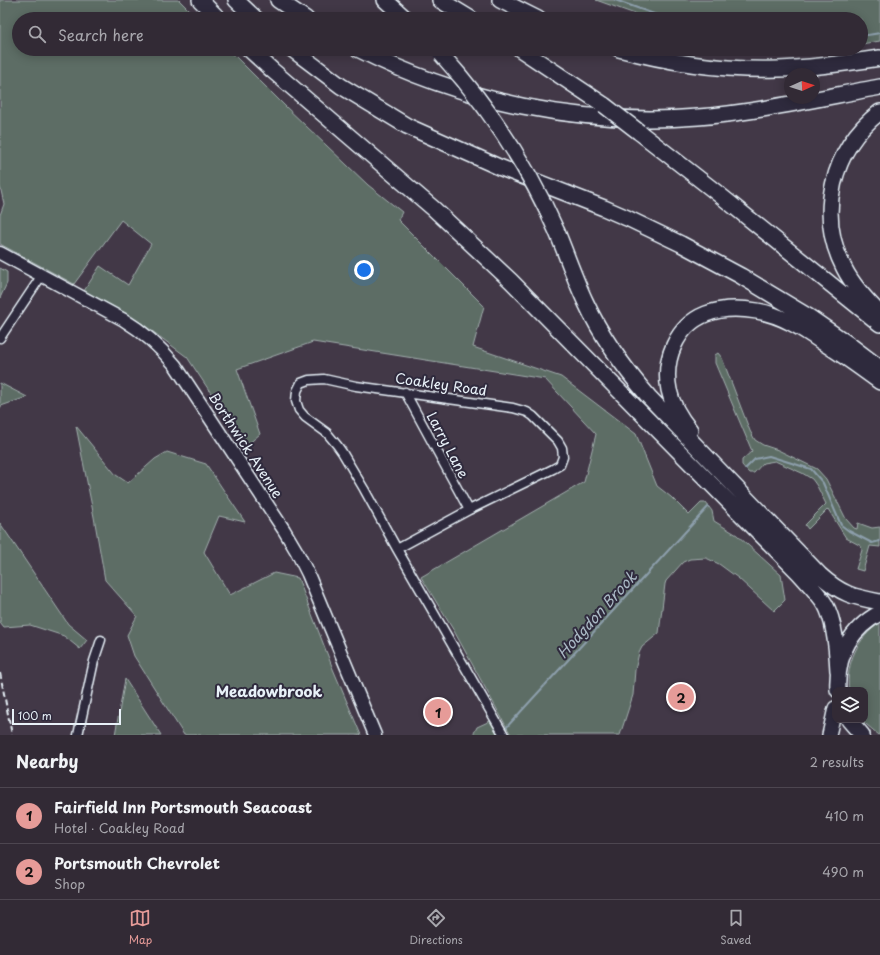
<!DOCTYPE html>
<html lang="en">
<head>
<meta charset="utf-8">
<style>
  body { margin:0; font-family:"Playpen Sans",sans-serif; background:#3d3641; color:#f1f3f6 }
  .controls { position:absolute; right:12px; bottom:12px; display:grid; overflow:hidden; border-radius:8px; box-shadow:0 2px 10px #0003 }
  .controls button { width:36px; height:36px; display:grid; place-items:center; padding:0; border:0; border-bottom:1px solid #4d4650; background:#322a35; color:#f1f3f6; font:20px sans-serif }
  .compass { position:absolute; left:784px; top:68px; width:36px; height:36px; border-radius:50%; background:#322a35; box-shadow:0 2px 10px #0003; rotate:87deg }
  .scale { position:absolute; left:12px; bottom:10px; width:109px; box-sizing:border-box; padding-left:4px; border:2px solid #e8f1f8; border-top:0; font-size:11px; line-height:14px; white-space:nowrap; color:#e8f1f8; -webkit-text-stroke:3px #2f2a3d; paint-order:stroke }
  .you { position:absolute; left:364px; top:270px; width:14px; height:14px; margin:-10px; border:3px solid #fff; border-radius:50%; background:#1a73e8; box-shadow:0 0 0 6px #1a73e833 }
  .badge { display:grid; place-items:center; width:26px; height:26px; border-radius:50%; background:#e69b98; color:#111; font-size:13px; font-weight:700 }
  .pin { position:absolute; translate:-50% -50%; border:2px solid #fff; box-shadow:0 1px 4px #0006 }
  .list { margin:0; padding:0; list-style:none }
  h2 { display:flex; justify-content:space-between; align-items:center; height:52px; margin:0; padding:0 16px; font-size:17px }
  h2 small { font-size:13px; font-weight:400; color:#a8a7ad }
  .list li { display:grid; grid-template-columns:26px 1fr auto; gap:12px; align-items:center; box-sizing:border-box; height:56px; padding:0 16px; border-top:1px solid #4d4650 }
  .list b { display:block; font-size:15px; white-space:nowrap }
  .list p { margin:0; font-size:13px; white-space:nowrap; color:#a8a7ad }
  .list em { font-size:13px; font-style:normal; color:#a8a7ad }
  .icon { flex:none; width:22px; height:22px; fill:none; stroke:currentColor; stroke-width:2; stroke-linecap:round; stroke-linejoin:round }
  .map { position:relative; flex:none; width:880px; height:735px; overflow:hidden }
  .search { position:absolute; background:#322a35; box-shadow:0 2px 10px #0003; left:12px; right:12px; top:12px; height:44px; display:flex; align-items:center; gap:10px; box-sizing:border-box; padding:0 14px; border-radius:22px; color:#a8a7ad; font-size:15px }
  .sheet { height:164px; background:#322a35 }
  nav { display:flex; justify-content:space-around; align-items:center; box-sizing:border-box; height:56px; border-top:1px solid #4d4650; background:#322a35; font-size:11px; color:#a8a7ad }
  nav a { display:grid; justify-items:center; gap:2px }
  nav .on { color:#e69b98 }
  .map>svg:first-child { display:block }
  .green { fill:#5d6d65; stroke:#a2afae }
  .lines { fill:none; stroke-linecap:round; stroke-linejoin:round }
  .stream { stroke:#8d9fac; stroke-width:2 }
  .street-casing { stroke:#e8f1f8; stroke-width:11 }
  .secondary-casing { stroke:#e8f1f8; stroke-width:15 }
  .primary-casing { stroke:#e8f1f8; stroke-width:16 }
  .highway-casing { stroke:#e8f1f8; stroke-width:18 }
  .street { stroke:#2f2a3d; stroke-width:8 }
  .secondary { stroke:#2f2a3d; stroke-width:12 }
  .primary { stroke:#2f2a3d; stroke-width:13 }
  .highway { stroke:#2f2a3d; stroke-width:15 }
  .rail { stroke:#e8f1f8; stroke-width:2; stroke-dasharray:6 3; stroke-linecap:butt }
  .highway-bridge-casing { stroke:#e8f1f8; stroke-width:18; stroke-linecap:butt }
  .highway-bridge { stroke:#2f2a3d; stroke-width:15 }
  .labels { text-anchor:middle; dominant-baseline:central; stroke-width:4; stroke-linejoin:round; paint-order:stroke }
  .street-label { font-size:14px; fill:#e8f1f8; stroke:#2f2a3d }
  .water-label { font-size:15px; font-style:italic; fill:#abbac6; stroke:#2f2a3d }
  .neighbourhood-label { font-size:15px; font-weight:bold; fill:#e8f1f8; stroke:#2f2a3d }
</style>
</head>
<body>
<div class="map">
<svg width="880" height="735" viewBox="0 0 880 735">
  <rect width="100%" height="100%" fill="#423847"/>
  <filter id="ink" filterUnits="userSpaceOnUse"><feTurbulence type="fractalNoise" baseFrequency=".025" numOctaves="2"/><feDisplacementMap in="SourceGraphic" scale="8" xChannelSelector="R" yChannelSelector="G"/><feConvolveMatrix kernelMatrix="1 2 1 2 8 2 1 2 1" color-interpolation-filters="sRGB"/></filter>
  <g filter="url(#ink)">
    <path class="green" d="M0,0H179L198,19H19V49H228L285,106L368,185L402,212L398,220L484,306L473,347L561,377L636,434L657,486L671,497L689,515L701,503H706L712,511L714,521L737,535L781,575L785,600L774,611L738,578L719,564L706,558L690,559L683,562L666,581L665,584L659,633L642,647L639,653L635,670L633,695L620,735H511L454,631L421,577L584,482L596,434L545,379L313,342L237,369L260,434L246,446L187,357L144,325L125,313L84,291L100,266L128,285L151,244L121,220L74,284L0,244V215L4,204L0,186Z
      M596,0H880V41L861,44V19H649Z
      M0,268L7,272V283L0,298Z
      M718,353L722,358L750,431L755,440L763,445L778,450L817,469L826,479L846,519L854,528L857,529L858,523L872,528L880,527V547L870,546L863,571L856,569L862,550L861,546L846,538L828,509L808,529L805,525L826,504L817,486L812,479L802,473L775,461L763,463L754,473H749L742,465V460L752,451L715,363V355Z
      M0,383L27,397L1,406L0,408Z
      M76,426L116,475L128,483L155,459L167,452L206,464L245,522L219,516L204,552L230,595L274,573L298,578L333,669L361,735H184L134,656L127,635L137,616L105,580L94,517Z
      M0,523L68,624L87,640L80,649L64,636L30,625L4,627L0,622Z
      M880,623V735H879L867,725L862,720H865V690H849C845,664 858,637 880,623Z
      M125,679L161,735H115Z
      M490,721L498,735H473L477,727Z"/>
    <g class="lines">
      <path class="stream" d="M615,0L668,19
        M861,35H868L880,33
        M745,469L755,459L769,456L811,469L823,483L841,525L849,531L872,543L880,541
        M504,730L708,507"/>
      <defs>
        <path id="street" d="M0,338L42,275
          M405,392L469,510
          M397,549L469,510L553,469L560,465L563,457L562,448L558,441L533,416L527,412L513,408L356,386L324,379L309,380L301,383L297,391L296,401L299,410L305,417L327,433L337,445L342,452L364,489L397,549L504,735
          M78,735L94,661L101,640"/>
        <path id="secondary" d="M0,253L124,320C144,332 160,347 175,365L284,530L297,552L308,574L375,735"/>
        <path id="primary" d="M829,735L835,708"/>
        <path id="highway" d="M200,0L219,19
          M236,0L256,19
          M278,0L306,19
          M385,0L406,19
          M440,0L471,19
          M500,0L538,19
          M249,49L272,70L434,209L511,281L799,573C808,583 818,593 825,604C835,621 837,651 838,671
          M292,49L341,86L407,126L499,167L604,208L627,218L681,244L741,276L809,317L851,346L880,368
          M358,49C462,102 582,126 698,117C759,112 820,98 880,87
          M520,49L604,105
          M619,49C671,63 725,71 779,69C813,68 847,63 880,58
          M880,112C832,149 816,214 844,268C853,286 867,300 880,314
          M639,132L721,196L880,324
          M557,232C567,256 575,280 586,303C602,338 624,368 649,397L820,575C841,594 853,597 880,602
          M690,430C680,418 672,405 669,390C663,360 676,326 706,314C721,308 740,308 757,311C781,315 802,328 822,342C842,354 861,368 880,382
          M838,690C836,656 850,629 880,613
          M849,720L862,735"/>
      </defs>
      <use href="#street" class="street-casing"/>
      <use href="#secondary" class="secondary-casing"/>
      <use href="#primary" class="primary-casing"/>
      <use href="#highway" class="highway-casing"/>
      <use href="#street" class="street"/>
      <use href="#secondary" class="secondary"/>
      <use href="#primary" class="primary"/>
      <use href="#highway" class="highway"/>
      <path class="rail" d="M0,673L12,735"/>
      <defs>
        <path id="highway-bridge" d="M441,54C489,107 528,166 557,232
          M604,105L639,132"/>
      </defs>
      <use href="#highway-bridge" class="highway-bridge-casing"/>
      <use href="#highway-bridge" class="highway-bridge"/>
    </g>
  </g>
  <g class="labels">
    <g class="street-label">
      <text transform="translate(441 384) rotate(8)">Coakley Road</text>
      <text transform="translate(246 445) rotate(57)">Borthwick Avenue</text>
      <text transform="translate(448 445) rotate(62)">Larry Lane</text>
    </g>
    <g class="water-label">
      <text transform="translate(596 614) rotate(-48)">Hodgdon Brook</text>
    </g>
    <g class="neighbourhood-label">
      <text x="269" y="690">Meadowbrook</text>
    </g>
  </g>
</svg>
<div class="controls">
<button><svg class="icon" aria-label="layers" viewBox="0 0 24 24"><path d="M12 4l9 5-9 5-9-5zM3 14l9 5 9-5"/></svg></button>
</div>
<svg class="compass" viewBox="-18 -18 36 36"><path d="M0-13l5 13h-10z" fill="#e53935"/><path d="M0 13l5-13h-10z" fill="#a8a7ad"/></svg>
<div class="scale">100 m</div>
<div class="you"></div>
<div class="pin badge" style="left:438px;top:712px">1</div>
<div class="pin badge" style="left:681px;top:697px">2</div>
<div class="search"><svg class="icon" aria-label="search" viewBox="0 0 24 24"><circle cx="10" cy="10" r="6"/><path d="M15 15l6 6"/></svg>Search here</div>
</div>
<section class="sheet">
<h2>Nearby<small>2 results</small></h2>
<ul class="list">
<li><span class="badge">1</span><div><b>Fairfield Inn Portsmouth Seacoast</b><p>Hotel · Coakley Road</p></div><em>410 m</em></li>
<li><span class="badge">2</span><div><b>Portsmouth Chevrolet</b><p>Shop</p></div><em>490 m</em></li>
</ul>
</section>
<nav>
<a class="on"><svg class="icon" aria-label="map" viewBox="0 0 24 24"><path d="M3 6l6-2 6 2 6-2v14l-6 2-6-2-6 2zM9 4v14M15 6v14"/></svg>Map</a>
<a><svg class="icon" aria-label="directions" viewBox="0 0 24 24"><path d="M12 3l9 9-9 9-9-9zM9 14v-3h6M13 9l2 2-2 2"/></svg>Directions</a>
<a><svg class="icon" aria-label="saved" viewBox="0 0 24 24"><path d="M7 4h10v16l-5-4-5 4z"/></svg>Saved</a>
</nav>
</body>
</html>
